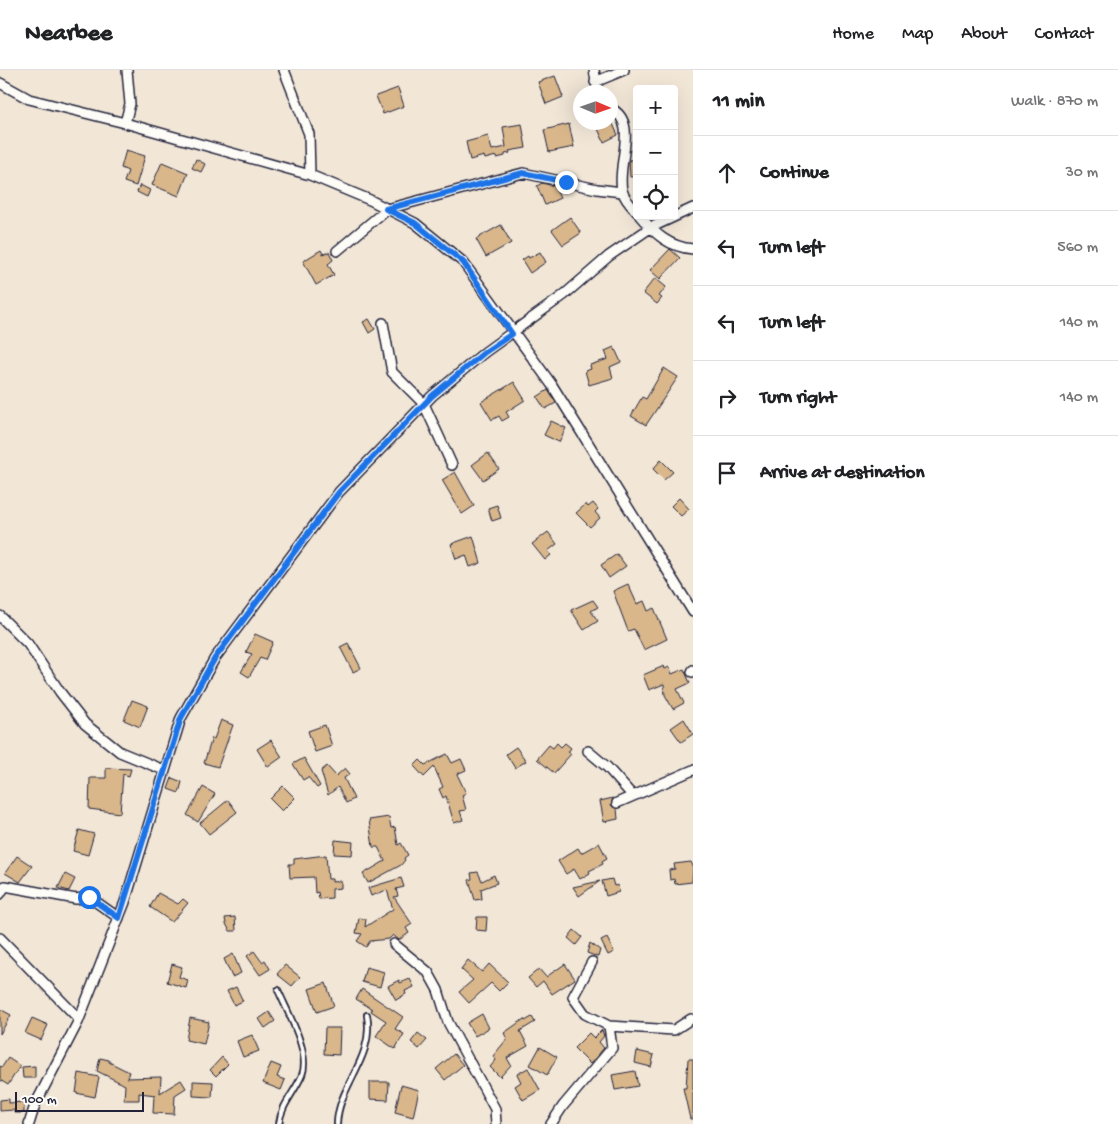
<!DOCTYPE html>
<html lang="en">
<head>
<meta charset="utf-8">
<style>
  body { margin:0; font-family:"Gochi Hand",sans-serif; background:#f6f6f6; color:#202124 }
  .controls { position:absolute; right:15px; top:15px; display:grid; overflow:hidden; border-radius:5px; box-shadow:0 5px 20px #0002 }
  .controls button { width:45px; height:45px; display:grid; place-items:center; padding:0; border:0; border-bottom:1px solid #e0e0e0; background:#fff; color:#202124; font:25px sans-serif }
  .compass { position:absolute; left:573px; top:15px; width:45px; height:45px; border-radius:50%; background:#fff; box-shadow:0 5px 20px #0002; rotate:92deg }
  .scale { position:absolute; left:15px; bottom:12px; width:129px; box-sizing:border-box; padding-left:5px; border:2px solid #22223b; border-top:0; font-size:14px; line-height:18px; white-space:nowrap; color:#22223b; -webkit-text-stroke:4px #fdfcf7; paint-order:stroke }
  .stop { position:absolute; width:15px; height:15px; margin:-11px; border:4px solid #1a73e8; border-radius:50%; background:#fff }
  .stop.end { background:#1a73e8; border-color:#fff; box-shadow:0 1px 5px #0008 }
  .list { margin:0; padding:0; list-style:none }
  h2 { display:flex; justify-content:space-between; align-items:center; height:65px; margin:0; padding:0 20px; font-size:21px }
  h2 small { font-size:16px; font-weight:400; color:#757577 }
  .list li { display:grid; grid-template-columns:32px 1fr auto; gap:15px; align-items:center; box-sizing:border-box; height:75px; padding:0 20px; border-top:1px solid #e0e0e0 }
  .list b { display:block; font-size:19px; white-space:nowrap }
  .list em { font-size:16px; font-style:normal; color:#757577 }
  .icon { flex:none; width:28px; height:28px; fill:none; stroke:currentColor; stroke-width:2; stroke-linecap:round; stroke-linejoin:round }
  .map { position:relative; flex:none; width:693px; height:1054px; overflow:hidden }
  header { display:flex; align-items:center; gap:30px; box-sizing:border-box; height:70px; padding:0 25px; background:#fff; border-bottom:1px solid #e0e0e0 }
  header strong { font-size:24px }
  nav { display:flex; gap:28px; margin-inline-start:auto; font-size:18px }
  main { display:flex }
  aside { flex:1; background:#fff }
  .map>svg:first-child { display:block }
  .building { fill:#d9b78b; stroke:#22223b }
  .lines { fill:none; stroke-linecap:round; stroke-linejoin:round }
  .service-casing { stroke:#22223b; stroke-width:8 }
  .minor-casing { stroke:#22223b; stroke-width:12 }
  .service { stroke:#fdfcf7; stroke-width:4.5 }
  .minor { stroke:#fdfcf7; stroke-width:9 }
  .route { stroke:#1a73e8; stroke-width:6 }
</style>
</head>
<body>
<header>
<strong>Nearbee</strong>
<nav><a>Home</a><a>Map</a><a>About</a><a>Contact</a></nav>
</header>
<main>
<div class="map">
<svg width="693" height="1054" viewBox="0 0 693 1054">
  <rect width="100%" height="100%" fill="#f2e7d7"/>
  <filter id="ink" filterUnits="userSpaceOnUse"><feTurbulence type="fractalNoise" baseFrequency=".02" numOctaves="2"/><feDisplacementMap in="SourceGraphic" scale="10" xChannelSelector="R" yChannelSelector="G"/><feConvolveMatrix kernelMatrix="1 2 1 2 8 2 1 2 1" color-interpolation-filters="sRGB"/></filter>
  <g filter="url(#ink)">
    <path class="building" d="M555,6L563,27L546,34L538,12Z
      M398,18L404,36L383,44L376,26Z
      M612,52L618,65L604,72L598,59Z
      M522,54L526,78L509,81L510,83L505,84V86L497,88L496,86L485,89L484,86L470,90L466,72L488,66L492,80L506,77L503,57Z
      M569,54L574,77L549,82L544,60Z
      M126,80L145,86L136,116L124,112L128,101L121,98Z
      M196,89L205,94L201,102L192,98Z
      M637,89V106L630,107L629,90Z
      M162,92L188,103L179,126L152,115Z
      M542,113L554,116L560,128L545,135L537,116Z
      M140,115L150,120L147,127L137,122Z
      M570,147L581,163L563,175L552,160Z
      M501,155L511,173L486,187L476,169Z
      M670,179L680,188L660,209L650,200Z
      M321,180L323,184L329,182L333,190L328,194L334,205L316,215L303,191Z
      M540,182L546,192L530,203L522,190L528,186L529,188Z
      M655,208L666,217L659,226L662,228L657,234L643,223Z
      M369,249L375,259L369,263L363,252Z
      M614,277L621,292L610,297L613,308L589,315L585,301L591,299L590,295L608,289L605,281Z
      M664,298L678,307L646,355L631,346L642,327L646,329Z
      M514,312L525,330L506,342L509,347L502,351L499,346L492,350L481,332Z
      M548,320L556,333L545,339L537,327Z
      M551,351L566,358L559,372L544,365Z
      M488,383L499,399L483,410L472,395Z
      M661,390L673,402L664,410L653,399Z
      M455,402L474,436L462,444L442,410Z
      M679,428L689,439L681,446L671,436Z
      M593,433L598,439L595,442L600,448L590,457L576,443L586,434L588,437Z
      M497,435L501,448L492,451L488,438Z
      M548,462L557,474L548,481L551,485L545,490L532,474Z
      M473,466L481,493L470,497L466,485L456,489L451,474Z
      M617,484L626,496L609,508L601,495Z
      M628,514L637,534L644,531L648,541L654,538L667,569L644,580L634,559L628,561L613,521Z
      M593,530L598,537L591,541L598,551L584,560L571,540Z
      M255,564L273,572L265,590L260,588L249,607L241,602L252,584L246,582Z
      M348,573L361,598L353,602L340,577Z
      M664,596L665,599L669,597L672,604L684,599L690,613L677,619L684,633L673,639L665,625L664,614L649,620L643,605Z
      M132,630L148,636L140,657L124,650Z
      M684,649L693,664L681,672L671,658Z
      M221,650L233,655L218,697L204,693L212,668L214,669Z
      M325,655L332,676L315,682L308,661Z
      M271,670L282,687L268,697L257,679Z
      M557,673L561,677L565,673L571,678L568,682L571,684L554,703L537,689L549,675L553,678Z
      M516,677L526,691L515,698L506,684Z
      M447,684L452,693L461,689L466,700L457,704L466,723L462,725L466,740L460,741L463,750L454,753L446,726L443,728L439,719L443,717L434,697L424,707L414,696L420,690L425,695Z
      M304,688L320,716L317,718L308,707L303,710L293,694Z
      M327,696L336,706L345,698L350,704L344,708L354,729L346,733L338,717L328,725L321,701Z
      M106,698L131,699L129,706L123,704L120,743L89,739L90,708H106Z
      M172,708L182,712L179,723L168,719Z
      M283,716L295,728L282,741L270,729Z
      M203,717L215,724L198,752L187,745Z
      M613,728L611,735L617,739L618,749L604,752L600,731Z
      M228,730L237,742L209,764L200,753Z
      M389,747L391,758L395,757L398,775L401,773L408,785L404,788L405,790L401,795L368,813L363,804L385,791L378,777H373L369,750Z
      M79,760L94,764L88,785L73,781Z
      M335,770L353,772L352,785L334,784Z
      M599,773L607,788L602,791L603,794L589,801L590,803L580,809L574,799L566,804L558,791L578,778L581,783Z
      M326,785L328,809H332V812L341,811V818L332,819V828L319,829L318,822L315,823L314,807L290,808L289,794H294V789Z
      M17,786L32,796L20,812L5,803Z
      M691,792L693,796L692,812L675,814L674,809L670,810L669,800L675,799L674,794Z
      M478,802L482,811L494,805L497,813L481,819L482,829L475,830L469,810L472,809L471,803Z
      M65,804L75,809L69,821L58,818Z
      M401,808L404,817L396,819L398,826L394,827L412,854L406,858L409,863L399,870L393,865L389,869L370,871L366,877L357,871L362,864L356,863L359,848L366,849L365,857L393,839L387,820L371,826L368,818Z
      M612,809L614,816L618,815L619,822L606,826L602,811Z
      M600,811L579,826L573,817Z
      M158,823L178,834L183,829L188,833L172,852L150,837Z
      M235,847L236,861H230L226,854L225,848Z
      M477,847H487L486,861L476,860Z
      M574,860L582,867L576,875L568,868Z
      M607,868L614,882L608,885L601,871Z
      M590,873L600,880L598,887L587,883Z
      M254,881L262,892L265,890L270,899L260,905L247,886Z
      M233,884L241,903L232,907L224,889Z
      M468,890L482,902L489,894L508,912L499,921L491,913L469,933L459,922L473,910L461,899Z
      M172,894L182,897L179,907L188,910L186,918L167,912Z
      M565,894L575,909L552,924L543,911L536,917L528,908L539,899L546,907Z
      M285,895L300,907L292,916L277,904Z
      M366,897L384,902L380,917L362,912Z
      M410,909L414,917L405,921L406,924L396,930L388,916L399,910L400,913Z
      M326,913L334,936L317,942L309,919Z
      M236,917L243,931L234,935L227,921Z
      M362,919L403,947L395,959L404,964L395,979L376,966L386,951L371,941L372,939L356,929Z
      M0,939L11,945L0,964Z
      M269,942L275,951L265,958L259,949Z
      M482,944L489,958L475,966L467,953Z
      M532,947L535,952L520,961L528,976L507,988L511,995L500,1007L490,997L496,990L493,986L507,969L504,963L524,949L525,951Z
      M32,948L48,955L41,970L25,963Z
      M190,948L209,952L204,974L186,970Z
      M325,958H340L339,985L324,984Z
      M602,960L604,966L599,972L604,978L590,994L574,978L589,963L594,968Z
      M418,963L427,970L419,979L411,972Z
      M252,965L259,981L243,987L237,971Z
      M540,977L557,987L547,1005L530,995Z
      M637,981L654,985L651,997L635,993Z
      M454,984L463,995L445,1010L436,999Z
      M222,987L228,994L216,1006L210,1000Z
      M8,988L20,996L8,1015L0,1010V996L2,997Z
      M100,988L109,990V992L129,1002L127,1008L161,1007L160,1023L181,1010L186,1018L175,1025L174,1044L153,1043L154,1026L156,1025L139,1023V1030H124L125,1015L97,1001Z
      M688,989H693V1049H690L683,1018H686Z
      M271,993L281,997L277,1007L285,1010L281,1020L263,1013Z
      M35,996V1008H23L22,997Z
      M528,998L540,1020L523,1030L515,1016L521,1012L517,1004Z
      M635,1001L638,1016L615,1020L612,1005Z
      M79,1003L99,1007L95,1027L76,1023Z
      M193,1011L213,1012L212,1027L193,1026Z
      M370,1012H389L388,1030L370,1029Z
      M401,1015L419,1020L413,1047L395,1042Z
      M9,1029V1033L24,1032V1043H14V1040L0,1041V1030Z"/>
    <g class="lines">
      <defs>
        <path id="service" d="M278,920C287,941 311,983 302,1005C295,1022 281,1035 279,1054
          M337,1054C338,1015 375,989 367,945"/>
        <path id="minor" d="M284,0L309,64L310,105
          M594,0L598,22
          M595,12L624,0
          M0,13L29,29L125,53L310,105L370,130L415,153L463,192L552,315L693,542
          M610,38C640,52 616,94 622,120C624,128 631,136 637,142
          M125,53L130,34L127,0
          M640,146C655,164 669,177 693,179
          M337,181L387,139L523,103L597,119L622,122
          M383,253L392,302L424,334L452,395
          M0,546L28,574L60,622L85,654L120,682L164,700
          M692,602L693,600
          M588,681L607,697L632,725
          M617,733L693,700
          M0,824L5,816L76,829L89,827L119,848
          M0,868L79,949
          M394,874L428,902L438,920L448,952L495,1039L496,1054
          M592,892L573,927L585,944L609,956
          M29,1054L35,1035L78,952L125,832L181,648L215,588L339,422L432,326L485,282L564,225L609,186L650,158L693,138
          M551,1054L563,1036L612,978L609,956L674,960L691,949"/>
      </defs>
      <use href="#service" class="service-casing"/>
      <use href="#minor" class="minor-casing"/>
      <use href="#service" class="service"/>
      <use href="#minor" class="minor"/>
    </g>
  </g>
  <g class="lines" filter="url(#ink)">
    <path class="route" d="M89,827L119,848L181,648L215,588L339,422L432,326L485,282L512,264L463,192L415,153L386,139L523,103L566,112"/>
  </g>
</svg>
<div class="controls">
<button>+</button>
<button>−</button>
<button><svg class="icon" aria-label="locate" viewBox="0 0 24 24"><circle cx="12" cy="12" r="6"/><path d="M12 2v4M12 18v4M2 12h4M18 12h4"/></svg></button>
</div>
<svg class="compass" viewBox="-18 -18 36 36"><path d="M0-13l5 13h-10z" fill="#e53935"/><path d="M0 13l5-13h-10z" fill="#757577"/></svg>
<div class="scale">100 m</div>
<div class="stop" style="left:89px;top:827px"></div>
<div class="stop end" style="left:566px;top:112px"></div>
</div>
<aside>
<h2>11 min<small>Walk · 870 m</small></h2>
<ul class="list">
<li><svg class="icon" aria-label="ahead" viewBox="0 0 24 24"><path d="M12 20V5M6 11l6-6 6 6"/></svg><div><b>Continue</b></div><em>30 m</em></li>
<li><svg class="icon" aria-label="left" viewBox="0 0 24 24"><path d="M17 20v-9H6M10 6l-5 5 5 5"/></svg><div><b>Turn left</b></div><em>560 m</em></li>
<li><svg class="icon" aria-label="left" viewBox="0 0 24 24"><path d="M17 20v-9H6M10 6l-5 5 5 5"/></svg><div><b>Turn left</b></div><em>140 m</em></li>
<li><svg class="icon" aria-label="right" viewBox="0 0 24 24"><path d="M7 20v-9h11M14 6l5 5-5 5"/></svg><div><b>Turn right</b></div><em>140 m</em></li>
<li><svg class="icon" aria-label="arrive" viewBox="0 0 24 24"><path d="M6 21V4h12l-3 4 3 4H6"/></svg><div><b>Arrive at destination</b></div></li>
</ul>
</aside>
</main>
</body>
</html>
